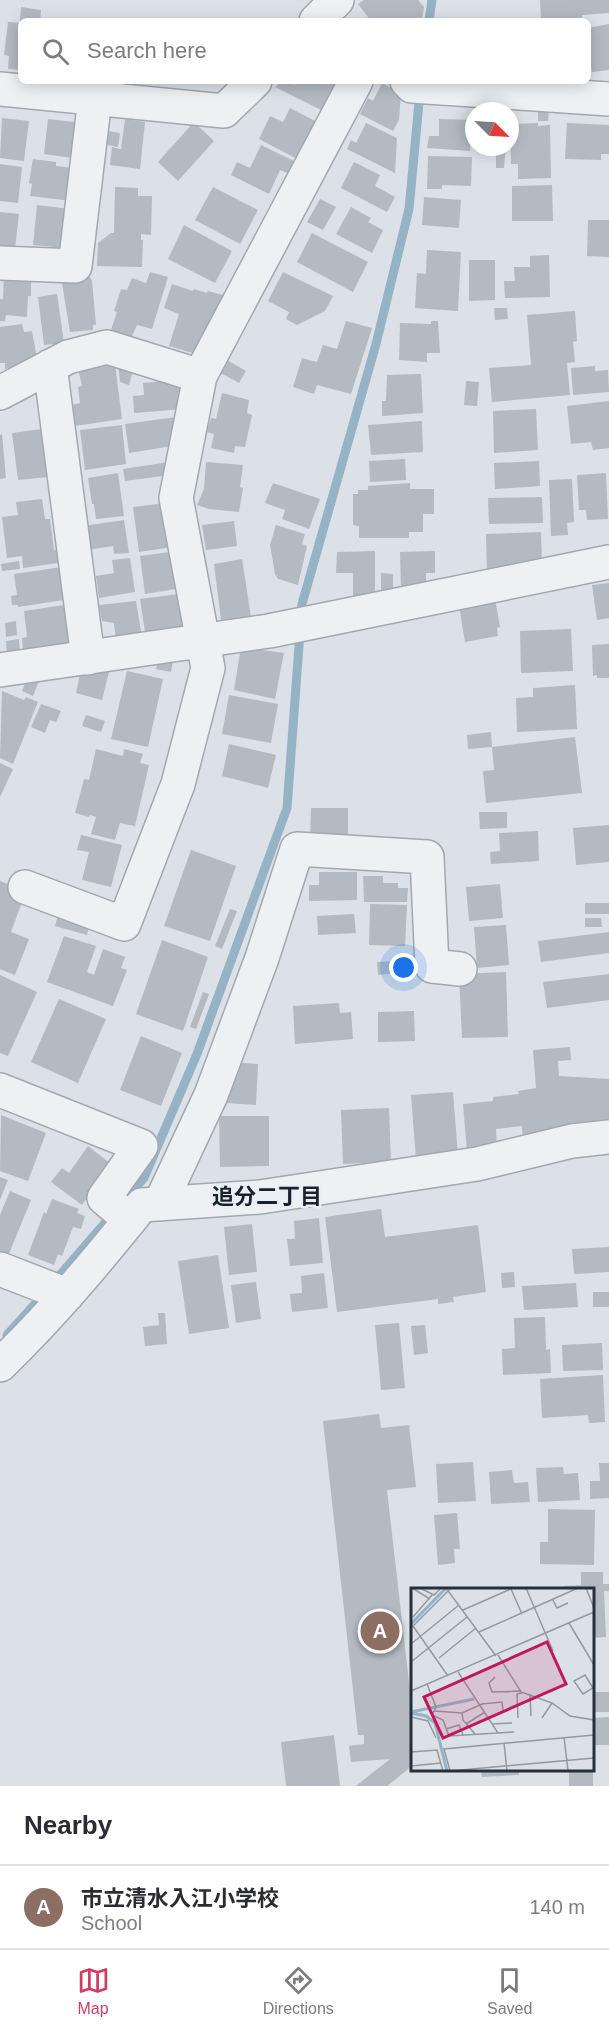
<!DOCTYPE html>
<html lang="en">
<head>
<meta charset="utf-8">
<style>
  body { margin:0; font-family:Helvetica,"Noto Sans JP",sans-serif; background:#f7f7f7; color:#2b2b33 }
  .compass { position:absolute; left:465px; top:102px; width:54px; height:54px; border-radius:50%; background:#fff; box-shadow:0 3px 15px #0003; rotate:114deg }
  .you { position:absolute; left:404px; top:968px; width:21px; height:21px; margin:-15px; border:4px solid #fff; border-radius:50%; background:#1a73e8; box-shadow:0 0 0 9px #1a73e833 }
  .badge { display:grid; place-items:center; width:39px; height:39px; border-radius:50%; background:#cd3e64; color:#fff; font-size:20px; font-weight:700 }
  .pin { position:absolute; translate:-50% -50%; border:3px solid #fff; box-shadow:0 2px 6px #0006 }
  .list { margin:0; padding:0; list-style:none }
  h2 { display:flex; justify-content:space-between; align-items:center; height:78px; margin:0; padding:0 24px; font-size:26px }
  h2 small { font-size:20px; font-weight:400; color:#7c7c81 }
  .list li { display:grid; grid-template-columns:39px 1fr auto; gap:18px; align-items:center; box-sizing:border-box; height:84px; padding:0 24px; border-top:2px solid #e1e1e2 }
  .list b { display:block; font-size:22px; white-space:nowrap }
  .list p { margin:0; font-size:20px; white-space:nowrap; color:#7c7c81 }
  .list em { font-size:20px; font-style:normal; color:#7c7c81 }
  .icon { flex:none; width:33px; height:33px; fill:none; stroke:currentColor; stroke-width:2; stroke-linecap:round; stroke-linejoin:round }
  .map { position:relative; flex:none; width:609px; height:1786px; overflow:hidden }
  .search { position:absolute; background:#fff; box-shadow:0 3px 15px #0003; left:18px; right:18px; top:18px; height:66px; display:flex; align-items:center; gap:15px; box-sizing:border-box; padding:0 21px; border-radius:9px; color:#7c7c81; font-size:22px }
  .sheet { height:162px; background:#fff }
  nav { display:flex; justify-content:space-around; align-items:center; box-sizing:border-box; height:84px; border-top:2px solid #e1e1e2; background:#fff; font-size:16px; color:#7c7c81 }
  nav a { display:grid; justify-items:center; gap:3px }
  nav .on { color:#cd3e64 }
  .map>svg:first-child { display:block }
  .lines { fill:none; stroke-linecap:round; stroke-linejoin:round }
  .stream { stroke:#96b3c6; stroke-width:9 }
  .building { fill:#b3bac2 }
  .minor-casing { stroke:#a1a8b0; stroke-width:36 }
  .minor { stroke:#eef1f4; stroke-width:33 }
  .labels { text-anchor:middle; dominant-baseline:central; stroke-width:5; stroke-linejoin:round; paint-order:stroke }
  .neighbourhood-label { font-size:22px; font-weight:bold; fill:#18212c; stroke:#eaeff4 }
  .inset-river { fill:none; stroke:#96b3c6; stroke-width:3 }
  .inset-road { fill:none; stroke:#929aa2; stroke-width:1.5 }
  .view { fill:#c2185b; fill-opacity:0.15; stroke:#c2185b; stroke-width:3 }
  .inset-edge { fill:none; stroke:#25303c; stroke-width:3 }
</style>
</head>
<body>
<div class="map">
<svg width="609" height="1786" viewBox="0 0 609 1786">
  <rect width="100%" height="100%" fill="#dbe1e6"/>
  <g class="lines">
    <path class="stream" d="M429,21L432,0
      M301,618L302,604L376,344L409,209L420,92
      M53,1283L144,1178L197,1054L287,808L300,632
      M7,1335L44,1294"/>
  </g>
  <path class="building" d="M364,0H418L424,7L422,19L419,21H371L358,4Z
    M540,0H609V13L582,15V21H541Z
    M21,7L41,10L40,21H20Z
    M8,22L21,23V70L8,69L9,56L4,55Z
    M609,24V70L592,72L588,48V28Z
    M282,81H287L294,85L297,81H348L331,115L275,87Z
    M382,83L401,93L399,120L393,131L360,114L368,98L373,101Z
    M538,107L549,108L548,121H538Z
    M290,108L319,123L299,160L259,139L270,116L283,122Z
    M2,118L29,121L24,161L0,158Z
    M48,119L84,123L80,159L44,154Z
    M125,119L145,122L140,169L110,165L112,147L121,149Z
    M439,119L472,120L470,151L427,148L429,136H439Z
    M194,122L214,141L178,181L158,162Z
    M366,123L397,138L395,173L347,149L351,140L356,143Z
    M538,123V126L550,125L551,178L518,179V164H511L510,124Z
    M567,123L609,125V154H601V160L565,159Z
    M108,131L120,133L118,147L107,145Z
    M261,145L300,164L294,176L280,170L269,194L231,175L237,162L250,168Z
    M496,147H506L504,168H496Z
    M428,156L472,157L471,186L442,185V189H427Z
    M33,159L56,162V166L73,168V201L30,196L32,184L29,183Z
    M354,162L380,175L375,186L395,197L387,212L341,188Z
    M0,164L22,167L18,203L0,201Z
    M552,185L553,221H512V186Z
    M115,187L138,188V196H152L151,235L141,234V240H143L142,267L97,266L98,243L111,233H114Z
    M213,187L258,210L240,244L195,220Z
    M424,197L461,200L459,228L422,225Z
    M320,199L336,207L323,230L307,222Z
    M37,205L70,209L66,248L33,245Z
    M351,207L371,218L368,222L383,230L372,253L336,234Z
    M0,212L19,214L15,248L0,247Z
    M588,220H609V257L587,256Z
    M184,225L232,251L215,283L168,259Z
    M312,233L368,262L353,292L297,262Z
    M427,250L461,252L458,311L415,308L417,273L426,274Z
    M549,255L550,297L505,298L504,281H515L514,267H530V256Z
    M469,260H495V300L469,301Z
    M150,272L168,277L152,329L137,325L132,336L129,337L113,332V330H111L117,312L114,311L121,289L127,290L132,278L146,283Z
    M283,272L333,296L325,311L297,325L286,319L289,312L268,301Z
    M4,275L31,276V296H28L27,317L6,315L5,321H0V299H3Z
    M90,277L92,281L96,325H93V330L70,332L62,283L66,282V279Z
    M172,284L193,291L194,289L207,293L208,291L233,298L196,354L169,346L179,314L164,308Z
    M57,294L64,343L44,345L38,297Z
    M494,308H507L508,319L495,320Z
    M575,311L577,341L573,342L575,362L567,363L570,395L492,402L489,368L531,365L527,315Z
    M346,321L372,328L351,394L317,385L314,394L293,387L302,358L317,362L323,345L337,349Z
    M431,321H438L440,353H427V362L399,360L400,323L431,324Z
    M22,324L24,332L32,331L38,364L10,377L9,368L5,369V363H0V327Z
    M227,360L246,371L239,383L219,372Z
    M118,363L134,368L129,385L120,382Z
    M115,364L122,419L75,426L72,405L80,403L78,387L82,386L79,373L96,365L97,366Z
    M595,366V371L608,370L609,392L573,395L571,368Z
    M421,374L423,413L382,416V401H386L387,375Z
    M182,380L184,409L134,413L133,396L144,395L143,383Z
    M466,381L479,382L477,406L464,405Z
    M222,393L249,400L247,413L252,415L245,447L235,446L234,453L211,448L214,434L207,432L211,418L216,419Z
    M609,401V448L593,450L591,442L571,444L567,406Z
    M536,409L538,450L494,453L493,411Z
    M184,416L172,446L129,453L125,424Z
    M422,421L423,452L371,455L368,425Z
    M122,425L126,464L85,470L80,430Z
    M42,429L48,477L18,480L12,433Z
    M2,434L6,478L0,479V435Z
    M405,459L406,480L370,482L369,461Z
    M539,461L540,486L495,489L494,463Z
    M169,462L170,475L125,481L123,469Z
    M206,462L243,465L240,487L243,488L239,512L209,509L197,505L204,489Z
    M118,473L124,516L96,519L94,504H92L88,478Z
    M606,473L608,519L587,520L586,510H579L577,475Z
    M572,479L574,522L567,523L568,535L551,536L549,480Z
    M273,483L320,499L309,529L282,519L285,510L265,503Z
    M410,483V489H434V514H423V532H409V538H359V526L353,525V494H358V490H368V486Z
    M542,497L543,523L489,524L488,498Z
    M42,499L45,519H50L54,550H63L65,562L23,568L22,556L7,558L2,517L18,515L16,502Z
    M165,503L172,547L139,552L133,507Z
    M124,520L129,553L114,554L113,546L87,550L83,526Z
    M234,521L237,546L206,550L202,525Z
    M276,525L305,534L302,544L307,546L298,585L278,579L275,574L270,545Z
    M541,532L542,564L487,573L486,534Z
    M375,551V597H353V573H336L337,552Z
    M435,551V573H426V589L401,590L400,552Z
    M170,552L176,589L145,594L140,556Z
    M130,558L135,592L99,598L96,576L114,573L112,560Z
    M242,559L251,617L221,620L214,564Z
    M19,561L20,569L2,571L1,564Z
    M62,567L70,599L18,607V605H12L11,596L17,595L14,574Z
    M381,573L393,574V597H381Z
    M609,583V618L597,620L592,585Z
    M179,594L184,628L146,639L140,599Z
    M495,599L500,627L497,628L498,636L465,642L459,606Z
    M136,601L142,637L116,640L114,623L102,621L99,605Z
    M71,604L75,634L68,635L69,646L23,651L22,638L27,637L24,611Z
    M16,621L17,635L6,637L5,623Z
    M571,629L573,671L521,673L520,631Z
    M19,639L20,654L7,655L6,641Z
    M609,644V678H597V675L593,676L592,645Z
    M241,647L284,653L275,699L234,690Z
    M159,658L173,661L171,672L156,669Z
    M82,665L109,672L102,700L76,693Z
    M127,671L163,679L148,747L111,739Z
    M28,676L39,681L33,696L22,691Z
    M575,685L577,729L517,732L516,698L533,697V688Z
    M2,691L24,700L26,697L38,702L13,764L0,758Z
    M229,695L278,704L271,743L222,734Z
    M41,704L61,711L56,722L50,720L45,733L31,727Z
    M86,715L105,721L101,732L82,726Z
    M491,732L492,747L575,737L582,793L486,803L483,771L494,770L492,747L468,749L467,735Z
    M229,744L276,755L268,788L222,776Z
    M96,749L123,756L124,749L143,754L140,763L149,765L135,826L120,823L115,840L91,834L96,817L90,815L89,817L75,813L84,779L89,780Z
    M0,763L13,769L0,797Z
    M311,808H348V841H310Z
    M479,812H507V828L480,829Z
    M609,825V862L576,865L573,828Z
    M538,831L539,861L491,864L490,852L500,851L499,833Z
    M81,835L122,845L111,887L82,880L89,852L77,850Z
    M191,850L236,866L210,941L164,926Z
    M319,872H357V900L309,901V885H319Z
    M363,876H383V883H398V888H408L407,902H364Z
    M0,881L26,891L11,932L29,939L15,975L0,969Z
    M500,884L503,918L469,921L466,887Z
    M585,903H609V914H585Z
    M370,904L407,905L405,946L369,945Z
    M230,909L237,911L222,949L215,946Z
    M354,914L356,933L318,935L317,916Z
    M58,915L90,923L87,935L55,926Z
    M585,918H601L602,927H585Z
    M506,925L509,965L477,968L474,927Z
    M609,932V953L541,962L538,941Z
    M64,936L96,946L87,972L94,975L103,949L125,957L121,968L127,970L113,1006L47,982Z
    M162,940L208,957L183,1031L136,1014Z
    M396,961V973L378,975L377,962Z
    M506,972L508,1037L462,1038L459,974Z
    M609,974V1000L547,1008L543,982Z
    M0,975L37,992L8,1056L0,1053Z
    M203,992L209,994L196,1029L190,1027Z
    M59,999L106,1019L78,1083L31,1062Z
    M339,1003L340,1013L351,1012L353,1039L295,1044L293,1006Z
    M414,1011L415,1041L378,1042V1012Z
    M141,1036L182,1053L161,1106L120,1090Z
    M570,1047L571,1060L558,1061L559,1076L609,1079V1128L523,1145L522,1126L496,1129L497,1149L467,1152L463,1104L493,1101V1097L519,1094L518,1091L536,1088L533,1050Z
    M227,1062L258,1064L256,1105L226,1103Z
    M453,1092L458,1156L416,1159L411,1095Z
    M389,1108L391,1162L343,1164L341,1110Z
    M1,1115L46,1133L28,1181L0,1171Z
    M219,1116H269V1166L220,1167Z
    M88,1146L111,1164L82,1205L51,1182L62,1168L69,1173Z
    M0,1177L8,1180L0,1200Z
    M10,1191L31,1200L6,1261L0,1259V1215Z
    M52,1199L79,1209L77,1213L85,1216L81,1229L73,1227L62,1256L58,1254L54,1265L28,1255L44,1212L46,1214Z
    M381,1209L385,1237L478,1225L486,1292L453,1297L454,1302L438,1304V1299L337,1312L325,1217Z
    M319,1218L323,1263L290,1266L287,1239H295L294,1221Z
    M252,1224L257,1272L229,1275L224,1227Z
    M609,1247V1272L574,1274L572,1249Z
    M218,1255L229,1328L189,1334L178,1261Z
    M514,1272L515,1287L502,1288L501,1273Z
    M324,1273L328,1308L292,1312L290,1294L302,1293L301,1276Z
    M256,1282L261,1319L236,1323L231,1285Z
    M576,1283L578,1307L524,1310L522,1286Z
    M593,1292H609V1307H593Z
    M158,1313H165L167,1344L145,1346L143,1327L159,1325Z
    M545,1317L546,1350L550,1349L551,1373L503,1375L502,1349L515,1348L514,1318Z
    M399,1323L405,1388L381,1390L375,1325Z
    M425,1325L428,1353L414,1355L411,1326Z
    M602,1343L603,1370L563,1371L562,1345Z
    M603,1375L605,1422L589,1423L588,1415L542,1418L540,1379Z
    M379,1414L381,1428L409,1425L416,1487L387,1490L412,1708V1766L387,1786H356L390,1759L351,1762L349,1746L364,1744V1735H358L323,1421Z
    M473,1462L476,1501L438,1503L436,1464Z
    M599,1463H609V1498L590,1499V1481H600Z
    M563,1467L564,1474L578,1473L580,1500L538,1502L536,1468Z
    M512,1470L514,1483L528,1482L530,1502L491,1504L489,1472Z
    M548,1509L595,1510L594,1565L540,1564V1542H548Z
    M457,1513L460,1549H454L455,1563L438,1565L434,1515Z
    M581,1572H603V1584H609V1591H604L606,1637L592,1638V1590H564V1586L581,1585Z
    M592,1692H609V1712H592Z
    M609,1717V1745H592V1718Z
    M334,1735L340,1786H286L281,1742Z
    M481,1770H519V1775L482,1777Z
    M569,1770H593V1786H569Z"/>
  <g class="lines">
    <defs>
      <path id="minor" d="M316,21L337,0
        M407,81L412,86L609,99
        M0,89L224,111L255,81
        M0,263L75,266L95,98
        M50,366L88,658
        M0,393L68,357L107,347L200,376
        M0,670L269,631L609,562
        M25,887L124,924L178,784L208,668L176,498L200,376L356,81
        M0,1090L141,1146L104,1198L130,1220
        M160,1204L211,1095L262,958L297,849L427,857L432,966L460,969
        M0,1269L67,1295
        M0,1365C52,1315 97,1261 142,1205L260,1197L477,1164L572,1141L609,1137"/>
    </defs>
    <use href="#minor" class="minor-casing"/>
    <use href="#minor" class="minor"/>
  </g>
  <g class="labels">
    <g class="neighbourhood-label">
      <text x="267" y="1196">追分二丁目</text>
    </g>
  </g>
  <g transform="translate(411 1588)">
    <rect width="183" height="183" fill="#dbe1e6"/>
    <path class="inset-river" d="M0,36L35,0M0,124L63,111M0,125L15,128L24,135L36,183"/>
    <path class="inset-road" d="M1,0L19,11M9,0L23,7L30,0M35,0L85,68M115,0L142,63M175,0L183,20M100,1L111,26M142,12L146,20L157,15M52,22L102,0M2,29L21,7M158,35L183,77M2,38L37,88M0,40L40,0M68,44L167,0M0,56L48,17M87,67L110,104L141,115L159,128L183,132M28,70L65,40M0,74L56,29M47,84L87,145M84,89L78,95L81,104L110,103M16,96L25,119L21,127L32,132L38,148L103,144M182,100L174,87L163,93L172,106L182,100L183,99M0,103L183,24M119,106L120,128M23,123L51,125L71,116L91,114L92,122M51,125L52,132L64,146M0,129L17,133L25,150M107,130L106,106L111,105M131,130L141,115M55,136L74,124M82,136L101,135M35,141L48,137L52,147M153,149L157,183M93,155L96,183M0,164L26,162L32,183M0,178L30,175M39,183L33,161L183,147M39,183L183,170"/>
    <path class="view" d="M136,54L155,96L32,150L13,109Z"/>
    <rect width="183" height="183" class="inset-edge"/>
  </g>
</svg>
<svg class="compass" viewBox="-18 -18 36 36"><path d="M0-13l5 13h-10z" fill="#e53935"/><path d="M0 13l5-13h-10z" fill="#7c7c81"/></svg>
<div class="you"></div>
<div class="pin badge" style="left:380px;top:1631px;background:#8d6e63">A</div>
<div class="search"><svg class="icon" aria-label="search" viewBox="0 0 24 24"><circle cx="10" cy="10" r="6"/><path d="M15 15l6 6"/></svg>Search here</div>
</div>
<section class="sheet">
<h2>Nearby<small></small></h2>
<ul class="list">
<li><span class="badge" style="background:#8d6e63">A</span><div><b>市立清水入江小学校</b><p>School</p></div><em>140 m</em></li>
</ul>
</section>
<nav>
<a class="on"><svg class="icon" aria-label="map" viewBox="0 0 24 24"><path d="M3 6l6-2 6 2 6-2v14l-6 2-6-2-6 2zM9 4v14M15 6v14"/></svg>Map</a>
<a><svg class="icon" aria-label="directions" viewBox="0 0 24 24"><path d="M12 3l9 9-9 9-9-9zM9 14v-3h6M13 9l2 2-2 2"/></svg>Directions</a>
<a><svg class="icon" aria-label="saved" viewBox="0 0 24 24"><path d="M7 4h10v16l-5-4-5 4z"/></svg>Saved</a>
</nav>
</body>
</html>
